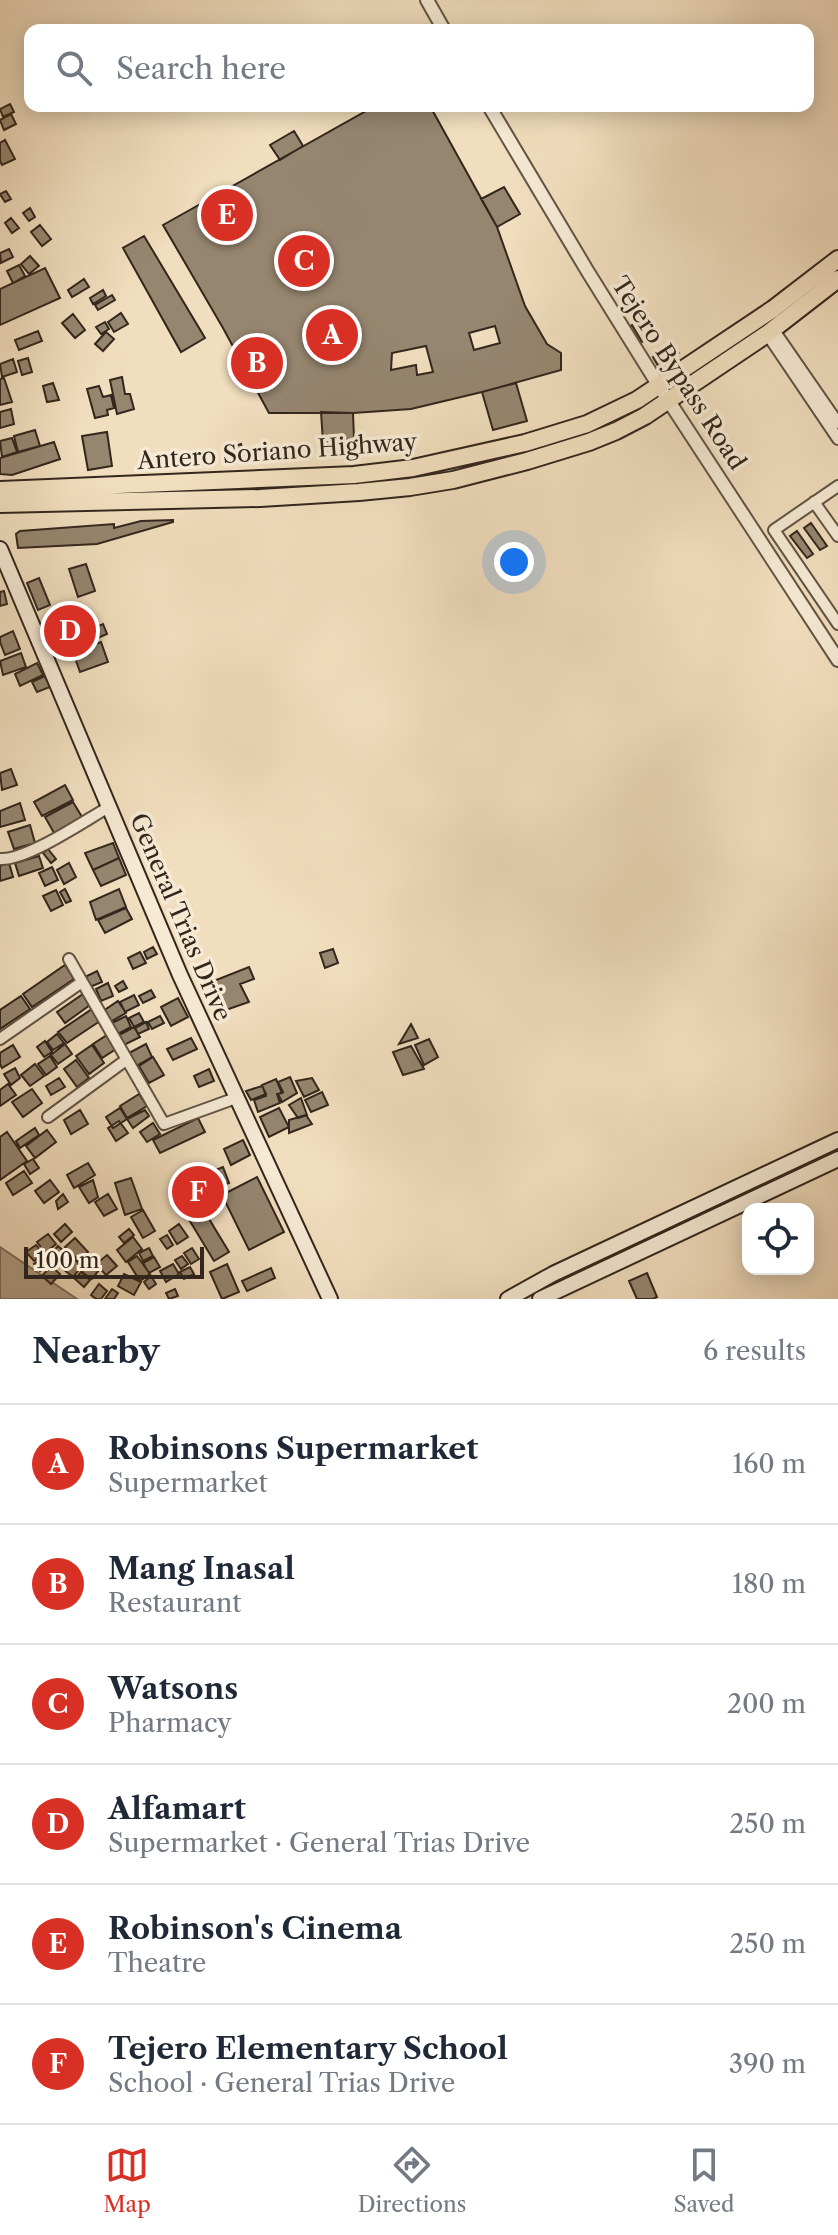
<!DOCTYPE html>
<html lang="en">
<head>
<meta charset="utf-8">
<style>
  body { margin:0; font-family:"Libre Caslon Text",serif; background:#f6f6f7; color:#1f2937 }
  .controls { position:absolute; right:24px; bottom:24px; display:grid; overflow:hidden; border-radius:16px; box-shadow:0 4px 20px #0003 }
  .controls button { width:72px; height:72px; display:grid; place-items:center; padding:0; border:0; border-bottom:2px solid #e0e1e3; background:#fff; color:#1f2937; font:40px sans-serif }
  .scale { position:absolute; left:24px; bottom:20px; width:180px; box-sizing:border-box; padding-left:8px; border:4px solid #33261c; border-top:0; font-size:22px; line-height:28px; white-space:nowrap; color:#33261c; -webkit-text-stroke:6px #f6ead5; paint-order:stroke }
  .you { position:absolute; left:514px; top:562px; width:28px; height:28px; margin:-20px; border:6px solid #fff; border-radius:50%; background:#1a73e8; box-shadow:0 0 0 12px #1a73e833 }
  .badge { display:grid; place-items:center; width:52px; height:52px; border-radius:50%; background:#d93025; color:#fff; font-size:26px; font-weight:700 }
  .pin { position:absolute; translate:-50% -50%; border:4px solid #fff; box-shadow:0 2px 8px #0006 }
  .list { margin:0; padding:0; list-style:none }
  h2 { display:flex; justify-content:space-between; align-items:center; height:104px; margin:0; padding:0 32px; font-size:34px }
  h2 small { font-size:26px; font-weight:400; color:#747a83 }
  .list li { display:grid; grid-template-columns:52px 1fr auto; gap:24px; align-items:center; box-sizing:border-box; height:120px; padding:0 32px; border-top:2px solid #e0e1e3 }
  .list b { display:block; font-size:30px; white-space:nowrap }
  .list p { margin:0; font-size:26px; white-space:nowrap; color:#747a83 }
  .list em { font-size:26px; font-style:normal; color:#747a83 }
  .icon { flex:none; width:44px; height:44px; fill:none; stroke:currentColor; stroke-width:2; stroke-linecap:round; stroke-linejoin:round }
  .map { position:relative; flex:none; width:838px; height:1299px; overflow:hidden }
  .search { position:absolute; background:#fff; box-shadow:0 4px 20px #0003; left:24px; right:24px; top:24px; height:88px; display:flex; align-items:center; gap:20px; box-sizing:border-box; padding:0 28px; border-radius:16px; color:#747a83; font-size:30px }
  .sheet { height:824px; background:#fff }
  nav { display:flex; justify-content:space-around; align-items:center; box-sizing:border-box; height:112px; border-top:2px solid #e0e1e3; background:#fff; font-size:22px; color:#747a83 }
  nav a { display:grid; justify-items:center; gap:4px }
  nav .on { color:#d93025 }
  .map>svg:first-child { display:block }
  .water { fill:#b09f87; stroke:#7e6f5c; stroke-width:2 }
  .building { fill:#968670; stroke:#33261c; stroke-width:2; fill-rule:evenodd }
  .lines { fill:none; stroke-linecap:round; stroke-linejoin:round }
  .minor-casing { stroke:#625444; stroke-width:14 }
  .tertiary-casing { stroke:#625444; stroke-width:16 }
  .secondary-casing { stroke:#33261c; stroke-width:18 }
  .primary-casing { stroke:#33261c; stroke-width:20 }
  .minor { stroke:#f6ead5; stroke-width:10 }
  .tertiary { stroke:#f6ead5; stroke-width:12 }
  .secondary { stroke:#f6ead5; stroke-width:14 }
  .primary { stroke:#f1debe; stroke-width:16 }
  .labels { text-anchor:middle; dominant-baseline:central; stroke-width:7; stroke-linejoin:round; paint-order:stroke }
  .street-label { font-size:24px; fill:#33261c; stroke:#f6ead5 }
</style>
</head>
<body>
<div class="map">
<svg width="838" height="1299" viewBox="0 0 838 1299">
  <rect width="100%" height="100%" fill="#f1debe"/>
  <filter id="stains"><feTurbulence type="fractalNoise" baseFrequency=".0025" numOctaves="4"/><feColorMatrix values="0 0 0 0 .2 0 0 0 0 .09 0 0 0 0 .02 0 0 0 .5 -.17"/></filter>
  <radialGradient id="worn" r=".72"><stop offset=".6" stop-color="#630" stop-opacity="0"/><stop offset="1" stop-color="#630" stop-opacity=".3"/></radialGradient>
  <path class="water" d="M0,1247L77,1299H0Z"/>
  <path class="building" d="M10,104L14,112L3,117L0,109Z
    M375,106H430L497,227L525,306L547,344L561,353V370L482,392L411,409L353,413H269L223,328L163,225ZM495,326L500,343L474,350L469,333ZM426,346L433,372L417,375L416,365L391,370L392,353Z
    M11,114L16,124L4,130L0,120Z
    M294,131L303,146L280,160L270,145Z
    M5,140L15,159L2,165L0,161V143Z
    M504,187L520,214L497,227L481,199Z
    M6,191L11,199L5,202L0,194Z
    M30,208L35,217L29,221L23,213Z
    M11,218L19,228L12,233L5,223Z
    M40,225L51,239L42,246L31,232Z
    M144,236L205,338L181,352L123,248Z
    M9,249L13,257L1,263L0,253Z
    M30,256L39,266L29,274L21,264Z
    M19,265L25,276L13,283L7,271Z
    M45,268L60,298L0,325V289Z
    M84,279L89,287L72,297L68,290Z
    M103,290L106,296L93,304L90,298Z
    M112,295L115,300L98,310L95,305Z
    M121,313L128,324L114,332L108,322Z
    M73,314L85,330L75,338L62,323Z
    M105,322L109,329L101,334L96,327Z
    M632,325L642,342L635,346L625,329Z
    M38,331L42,341L19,350L15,340Z
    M106,332L114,339L103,351L95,344Z
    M674,346L679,353L673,357L668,350Z
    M666,349L675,366L662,373L653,357Z
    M28,358L32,372L22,375L18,361Z
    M13,359L17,372L2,377L0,364Z
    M122,377L125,394H130L134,409L117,414L110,380Z
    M4,378L12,402L0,405V379Z
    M53,383L59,400L47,402L43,386Z
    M516,383L527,421L493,430L482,392Z
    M99,386L103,397L111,395L114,408L107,410L108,415L95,418L87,389Z
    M11,409L14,424L0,428V412Z
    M321,412L353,413L354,439L323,442Z
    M35,430L40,446L18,452L14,436Z
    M107,432L112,466L88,470L82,436Z
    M12,438L17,452L2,457L0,441Z
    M54,442L60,459L12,475L0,474V458Z
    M241,444L245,456L227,462L223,450Z
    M173,520V522L97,544L18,548L16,534L20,531L114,524V528L141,521Z
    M811,523L827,546L820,550L804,528Z
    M797,531L813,554L807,558L790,536Z
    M86,564L95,591L78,597L69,569Z
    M39,578L50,605L38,610L27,583Z
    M4,591L7,604L0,606V592Z
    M76,609L89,643L63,653L51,619Z
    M103,624L107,634L91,641L87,631Z
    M13,631L20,649L5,655L0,642V637Z
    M101,642L108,662L80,672L73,652Z
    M21,653L26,667L3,675L0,661Z
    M37,663L43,675L20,686L15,674Z
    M45,676L50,687L37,692L32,682Z
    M11,769L17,785L2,790L0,773Z
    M65,785L73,800L42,816L34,802Z
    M73,802L82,817L54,833L45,817Z
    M20,803L25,820L0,827V811Z
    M30,825L35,843L14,849L8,832Z
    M113,843L119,858L93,870L85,853Z
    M48,849L56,859L51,863L43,853Z
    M39,856L43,868L19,876L15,863Z
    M119,858L126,875L101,886L93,870Z
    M9,863L13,877L0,881V866Z
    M69,863L76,877L64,884L57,870Z
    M52,867L58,880L45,886L39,873Z
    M65,889L71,901L66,903L60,892Z
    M119,889L126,907L96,920L90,902Z
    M56,890L63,905L51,911L43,896Z
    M126,908L132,919L105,933L98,920Z
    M153,947L157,954L147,959L144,952Z
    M333,949L338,963L325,968L320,953Z
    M140,952L146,963L133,969L128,958Z
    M65,965L74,979L32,1007L23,994Z
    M249,967L254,979L240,984L249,1002L223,1011L211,982Z
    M97,971L102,982L90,987L85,977Z
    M123,981L127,988L119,992L115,986Z
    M108,983L113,996L101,1001L96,989Z
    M151,990L155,997L143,1003L139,996Z
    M83,994L90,1005L65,1023L57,1012Z
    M134,995L139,1005L125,1012L120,1002Z
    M21,996L30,1009L0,1029V1010Z
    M178,998L188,1017L171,1026L161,1007Z
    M118,1001L126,1013L110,1022L103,1011Z
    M92,1009L100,1021L67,1043L58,1032Z
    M139,1013L144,1022L134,1027L129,1018Z
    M126,1016L131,1027L116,1035L110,1024Z
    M160,1016L164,1023L152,1029L148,1022Z
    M146,1022L149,1029L138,1034L135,1028Z
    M411,1024L418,1038L399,1044Z
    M134,1027L140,1037L124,1045L119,1035Z
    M57,1034L64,1043L53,1050L47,1042Z
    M107,1035L116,1049L102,1058L93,1044Z
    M191,1038L197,1049L173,1060L167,1049Z
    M429,1039L438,1057L424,1065L415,1045Z
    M45,1041L52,1052L44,1057L37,1047Z
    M65,1044L72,1054L58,1064L51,1055Z
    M146,1044L152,1057L136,1066L129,1053Z
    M13,1045L20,1057L2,1068L0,1064V1053Z
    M92,1045L104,1063L89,1074L76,1056Z
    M411,1046L424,1069L403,1075L393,1052Z
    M50,1056L57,1067L46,1075L38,1064Z
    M153,1057L164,1075L149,1083L139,1066Z
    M76,1060L89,1078L77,1087L64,1069Z
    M35,1064L44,1076L30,1086L21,1075Z
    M15,1068L20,1078L11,1085L4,1074Z
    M209,1069L214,1081L199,1087L194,1076Z
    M290,1077L297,1093L282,1102L278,1094L283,1092L278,1082Z
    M59,1078L65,1087L51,1095L46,1086Z
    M312,1078L319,1090L304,1097L296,1081Z
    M276,1079L282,1093L277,1094L280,1103L258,1112L254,1100L266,1096L262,1085Z
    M8,1084L16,1095L0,1106V1090Z
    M262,1086L266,1094L251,1100L246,1091Z
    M32,1089L42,1103L23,1117L12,1102Z
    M322,1092L328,1105L311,1112L305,1100Z
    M139,1094L147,1106L127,1118L120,1106Z
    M301,1098L307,1115L298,1118L289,1105Z
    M120,1108L127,1119L113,1128L106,1117Z
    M279,1108L289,1127L269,1137L260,1117Z
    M80,1110L88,1124L71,1134L64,1120Z
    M145,1110L149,1116L133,1128L127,1119Z
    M306,1115L312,1124L289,1133V1120Z
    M198,1118L205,1132L160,1153L153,1140Z
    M119,1121L128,1133L116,1141L108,1128Z
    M153,1123L160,1134L147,1142L140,1132Z
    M35,1128L39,1135L20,1148L16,1141Z
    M47,1130L56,1142L35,1158L26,1146Z
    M7,1132L27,1161L0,1180V1137Z
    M243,1140L250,1155L231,1165L224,1149Z
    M33,1159L39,1168L30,1174L24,1164Z
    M88,1163L95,1175L74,1188L67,1175Z
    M223,1167L229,1183L219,1187L213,1171Z
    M24,1171L32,1183L13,1195L6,1183Z
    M257,1177L284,1232L249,1250L222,1195Z
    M131,1178L142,1209L125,1215L115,1183Z
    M50,1180L59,1192L44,1203L35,1191Z
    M93,1180L98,1197L89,1203L79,1187Z
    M191,1189L229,1252L214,1261L176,1198Z
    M63,1194L68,1202L58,1209L56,1201Z
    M108,1194L117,1209L104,1216L95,1202Z
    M143,1210L155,1231L143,1238L131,1217Z
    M65,1224L72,1232L61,1242L54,1234Z
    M179,1224L188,1237L177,1244L169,1231Z
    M129,1229L134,1235L124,1243L119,1237Z
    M48,1234L56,1244L45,1253L37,1242Z
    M167,1235L173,1245L167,1249L160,1239Z
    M133,1237L142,1249L126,1262L117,1250Z
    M75,1238L88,1252L79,1261L65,1247Z
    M36,1245L43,1254L34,1261L26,1252Z
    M58,1246L67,1254L58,1264L49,1256Z
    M149,1248L153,1256L143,1261L139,1253Z
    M192,1248L199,1259L191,1264L184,1253Z
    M68,1254L82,1266L73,1277L58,1265Z
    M107,1255L117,1266L106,1275L96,1264Z
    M137,1256L150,1274L140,1281L128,1262Z
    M182,1256L188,1264L181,1269L175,1260Z
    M43,1257L48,1264L40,1271L34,1264Z
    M154,1257L160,1267L149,1273L143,1263Z
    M89,1263L99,1270L92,1279L82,1272Z
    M173,1264L179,1274L166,1282L160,1271Z
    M227,1264L239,1292L222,1299L210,1272Z
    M51,1266L60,1274L51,1284L42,1276Z
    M190,1267L194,1274L184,1279L180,1272Z
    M271,1268L275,1278L247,1291L242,1281Z
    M81,1272L90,1280L84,1287L75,1279Z
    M647,1273L657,1297L653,1299H637L629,1281Z
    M124,1274L141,1282L134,1295L118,1286Z
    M151,1276L156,1284L149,1289L144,1282Z
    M99,1284L107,1291L101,1299H96L91,1295Z
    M112,1289L118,1293L114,1299H105Z
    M175,1289L178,1296L169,1299L166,1293Z"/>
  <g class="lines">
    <defs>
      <path id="minor" d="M773,329L838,423
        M767,334L838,439
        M838,486L774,530L838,624
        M814,502L838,536
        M0,859C26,861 84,821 109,807
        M69,959L164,1124L236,1098
        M0,1039L82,982
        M48,1117L126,1060"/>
      <path id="tertiary" d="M427,0L444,30
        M489,106L588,272L659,386L838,660"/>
      <path id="secondary" d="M0,549L180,975L330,1299
        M508,1299L553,1274L838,1140
        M540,1299L838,1159"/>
      <path id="primary" d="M0,490L354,475L413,468L525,443L587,424L637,400L773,309L838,259
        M0,504L260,498L359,492L410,487L453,480L527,461L589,442L616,431L645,416L767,334L838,279"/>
    </defs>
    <use href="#minor" class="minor-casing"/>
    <use href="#tertiary" class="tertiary-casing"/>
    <use href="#secondary" class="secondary-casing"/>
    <use href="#primary" class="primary-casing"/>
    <use href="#minor" class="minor"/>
    <use href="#tertiary" class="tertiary"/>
    <use href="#secondary" class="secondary"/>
    <use href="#primary" class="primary"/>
  </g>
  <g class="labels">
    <g class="street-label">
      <text transform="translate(679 373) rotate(57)">Tejero Bypass Road</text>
      <text transform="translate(277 451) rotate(-4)">Antero Soriano Highway</text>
      <text transform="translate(181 917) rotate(67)">General Trias Drive</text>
    </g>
  </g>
  <rect width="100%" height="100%" filter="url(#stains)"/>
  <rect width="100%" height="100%" fill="url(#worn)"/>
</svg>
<div class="controls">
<button><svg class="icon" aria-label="locate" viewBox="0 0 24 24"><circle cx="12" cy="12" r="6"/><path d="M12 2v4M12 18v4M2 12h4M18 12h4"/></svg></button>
</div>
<div class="scale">100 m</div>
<div class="you"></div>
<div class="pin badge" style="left:332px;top:335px">A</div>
<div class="pin badge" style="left:257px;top:363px">B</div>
<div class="pin badge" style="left:304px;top:261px">C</div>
<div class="pin badge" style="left:70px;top:631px">D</div>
<div class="pin badge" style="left:227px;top:215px">E</div>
<div class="pin badge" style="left:198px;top:1192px">F</div>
<div class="search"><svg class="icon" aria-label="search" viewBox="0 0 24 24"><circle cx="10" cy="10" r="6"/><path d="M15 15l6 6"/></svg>Search here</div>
</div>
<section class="sheet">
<h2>Nearby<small>6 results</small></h2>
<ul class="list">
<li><span class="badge">A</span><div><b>Robinsons Supermarket</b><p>Supermarket</p></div><em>160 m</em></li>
<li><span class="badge">B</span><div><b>Mang Inasal</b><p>Restaurant</p></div><em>180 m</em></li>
<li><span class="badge">C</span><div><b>Watsons</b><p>Pharmacy</p></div><em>200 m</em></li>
<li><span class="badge">D</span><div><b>Alfamart</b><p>Supermarket · General Trias Drive</p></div><em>250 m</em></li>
<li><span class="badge">E</span><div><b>Robinson's Cinema</b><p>Theatre</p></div><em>250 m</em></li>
<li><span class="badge">F</span><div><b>Tejero Elementary School</b><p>School · General Trias Drive</p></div><em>390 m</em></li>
</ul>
</section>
<nav>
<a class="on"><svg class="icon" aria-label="map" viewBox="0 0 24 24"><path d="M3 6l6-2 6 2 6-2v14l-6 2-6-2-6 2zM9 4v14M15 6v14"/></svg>Map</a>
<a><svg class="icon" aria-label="directions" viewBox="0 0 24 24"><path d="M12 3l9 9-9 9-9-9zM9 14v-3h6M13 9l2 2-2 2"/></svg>Directions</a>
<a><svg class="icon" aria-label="saved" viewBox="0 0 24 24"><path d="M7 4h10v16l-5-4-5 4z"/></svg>Saved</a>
</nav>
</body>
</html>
